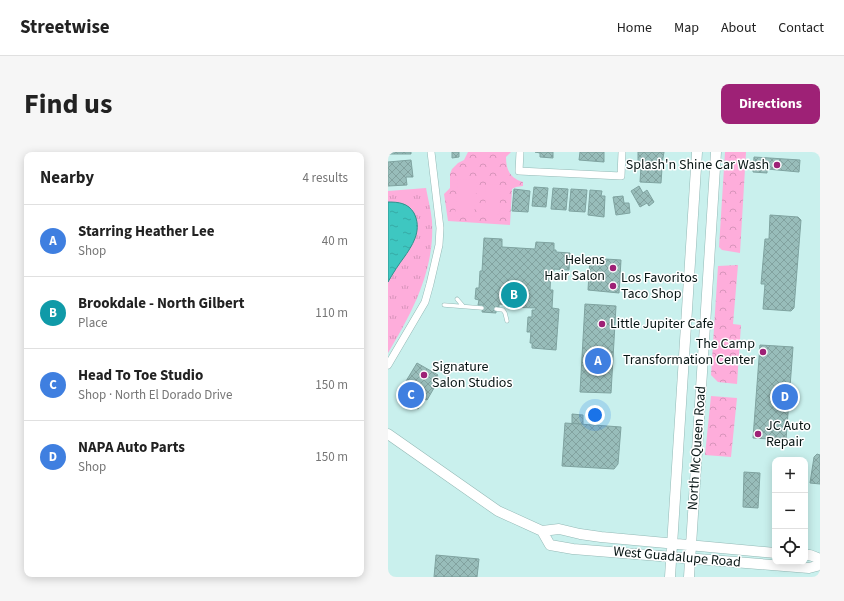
<!DOCTYPE html>
<html lang="en">
<head>
<meta charset="utf-8">
<style>
  body { margin:0; font-family:"Source Sans 3",sans-serif; background:#f6f6f6; color:#222 }
  .controls { position:absolute; right:12px; bottom:12px; display:grid; overflow:hidden; border-radius:8px; box-shadow:0 2px 10px #0003 }
  .controls button { width:36px; height:36px; display:grid; place-items:center; padding:0; border:0; border-bottom:1px solid #e0e0e0; background:#fff; color:#222; font:20px sans-serif }
  .you { position:absolute; left:207px; top:263px; width:14px; height:14px; margin:-10px; border:3px solid #fff; border-radius:50%; background:#1a73e8; box-shadow:0 0 0 6px #1a73e833 }
  .badge { display:grid; place-items:center; width:26px; height:26px; border-radius:50%; background:#9e2176; color:#fff; font-size:13px; font-weight:700 }
  .pin { position:absolute; translate:-50% -50%; border:2px solid #fff; box-shadow:0 1px 4px #0006 }
  .list { margin:0; padding:0; list-style:none }
  h2 { display:flex; justify-content:space-between; align-items:center; height:52px; margin:0; padding:0 16px; font-size:17px }
  h2 small { font-size:13px; font-weight:400; color:#767676 }
  .list li { display:grid; grid-template-columns:26px 1fr auto; gap:12px; align-items:center; box-sizing:border-box; height:72px; padding:0 16px; border-top:1px solid #e0e0e0 }
  .list b { display:block; font-size:15px; white-space:nowrap }
  .list p { margin:0; font-size:13px; white-space:nowrap; color:#767676 }
  .list em { font-size:13px; font-style:normal; color:#767676 }
  .icon { flex:none; width:22px; height:22px; fill:none; stroke:currentColor; stroke-width:2; stroke-linecap:round; stroke-linejoin:round }
  .map { position:relative; flex:none; width:432px; height:425px; overflow:hidden; border-radius:8px }
  header { display:flex; align-items:center; gap:24px; box-sizing:border-box; height:56px; padding:0 20px; background:#fff; border-bottom:1px solid #e0e0e0 }
  header strong { font-size:19px }
  nav { display:flex; gap:22px; margin-inline-start:auto; font-size:14px }
  .intro { display:flex; align-items:center; justify-content:space-between; box-sizing:border-box; height:96px; padding:0 24px }
  h1 { margin:0; font-size:28px }
  .button { padding:10px 18px; border-radius:8px; background:#9e2176; color:#fff; font-size:14px; font-weight:700 }
  main { display:flex; gap:24px; padding:0 24px }
  aside { flex:1; background:#fff; border-radius:8px; box-shadow:0 2px 10px #0003 }
  .map>svg:first-child { display:block }
  .grass { fill:url(#grass-tufts) }
  .park { fill:url(#park-crowns) }
  .garden { fill:#feaddb }
  .water { fill:url(#water-ripples); stroke:#2e928d }
  .building { fill:url(#building-cross-hatch); stroke:#7fa3a0 }
  .lines { fill:none; stroke-linecap:round; stroke-linejoin:round }
  .lane-casing { stroke:#94b9b6; stroke-width:4.5 }
  .street-casing { stroke:#94b9b6; stroke-width:8 }
  .secondary-casing { stroke:#94b9b6; stroke-width:11 }
  .lane { stroke:#fff; stroke-width:3.5 }
  .street { stroke:#fff; stroke-width:7 }
  .secondary { stroke:#fff; stroke-width:10 }
  .poi-dot { fill:#9e2176; stroke:#fff; stroke-width:1.5 }
  .labels { text-anchor:middle; dominant-baseline:central; stroke-width:3; stroke-linejoin:round; paint-order:stroke }
  .poi-label { font-size:14px; fill:#071514; stroke:#fff; text-anchor:start }
  .street-label { font-size:14px; fill:#071514; stroke:#fff }
</style>
</head>
<body>
<header>
<strong>Streetwise</strong>
<nav><a>Home</a><a>Map</a><a>About</a><a>Contact</a></nav>
</header>
<div class="intro"><h1>Find us</h1><a class="button">Directions</a></div>
<main>
<aside>
<h2>Nearby<small>4 results</small></h2>
<ul class="list">
<li><span class="badge" style="background:#3f7fe0">A</span><div><b>Starring Heather Lee</b><p>Shop</p></div><em>40 m</em></li>
<li><span class="badge" style="background:#0f9aa8">B</span><div><b>Brookdale - North Gilbert</b><p>Place</p></div><em>110 m</em></li>
<li><span class="badge" style="background:#3f7fe0">C</span><div><b>Head To Toe Studio</b><p>Shop · North El Dorado Drive</p></div><em>150 m</em></li>
<li><span class="badge" style="background:#3f7fe0">D</span><div><b>NAPA Auto Parts</b><p>Shop</p></div><em>150 m</em></li>
</ul>
</aside>
<div class="map">
<svg width="432" height="425" viewBox="0 0 432 425">
  <defs>
    <pattern id="grass-tufts" width="24" height="20" patternUnits="userSpaceOnUse"><rect width="24" height="20" fill="#feaddb"/><path d="M3 7l-1-3M5 7V3M7 7l1-3M15 17l-1-3M17 17v-4M19 17l1-3" fill="none" stroke="#d894bb"/></pattern>
    <pattern id="park-crowns" width="20" height="18" patternUnits="userSpaceOnUse"><rect width="20" height="18" fill="#feaddb"/><path d="M2 6a3 3 0 1 1 6 0M12 15a3 3 0 1 1 6 0" fill="none" stroke="#d894bb"/></pattern>
    <pattern id="water-ripples" width="26" height="14" patternUnits="userSpaceOnUse"><rect width="26" height="14" fill="#3ec7c1"/><path d="M2 4q2-2 4 0t4 0M15 11q2-2 4 0t4 0" fill="none" stroke="#35aaa5"/></pattern>
    <pattern id="building-cross-hatch" width="8" height="8" patternUnits="userSpaceOnUse"><rect width="8" height="8" fill="#98bdba"/><path d="M0 0l8 8M0 8l8-8" fill="none" stroke="#82a29f"/></pattern>
  </defs>
  <rect width="100%" height="100%" fill="#c9f0ed"/>
  <path class="grass" d="M38,36C40,47 43,58 44,69C47,118 24,161 0,201V39Z"/>
  <path class="park" d="M80,0H123L118,5C118,18 122,26 135,30V34L128,35L124,37L122,73L60,69L56,42L62,36V22L64,17L70,11L76,8Z
    M337,0H358L352,101L334,98L331,95Z
    M350,113L345,172L353,173L349,232L330,230L323,223L330,114Z
    M323,244L349,246L343,305L317,303Z"/>
  <path class="garden" d="M70,27L89,28L86,65L67,64Z
    M98,32L113,33L111,63L97,62Z"/>
  <path class="water" d="M0,50C11,50 20,51 26,61C34,77 26,91 17,104C11,112 5,121 0,130Z"/>
  <path class="building" d="M0,0H23V2H0Z
    M64,0H71V5L64,6Z
    M147,0H165V6L152,5V1Z
    M192,0H216V10L191,8Z
    M250,0H276L274,12L250,10Z
    M366,5L412,8L411,20L379,17V21L365,20Z
    M23,8L25,25H18L19,33L0,34V10Z
    M253,14L274,16L273,31L252,30Z
    M251,34L255,41L259,38L266,50L261,54L259,51L252,55L243,39Z
    M146,35L160,36L158,55L144,54Z
    M165,36L180,37L178,58L163,57Z
    M126,37L142,39L140,60L124,59Z
    M183,37L199,38L197,60L181,59Z
    M202,38L214,39L213,44H217L216,65L200,63Z
    M235,44L236,51H241L242,61L228,63L225,45Z
    M382,63L410,65L413,68L406,156L403,159L375,157L377,132H373L377,87H381Z
    M96,86L114,87V95L147,97L148,90L166,91V98H168V100L182,101L181,118L166,117V119L163,118L162,138H165L164,156L171,157L168,198L144,196V191H142L143,180H139L140,165H144V158H147L148,156L120,155L121,153L111,152V155H108V161L94,160L95,153H90L91,148L87,147L88,136H91L92,119H94Z
    M202,106L233,108L231,141L200,138Z
    M197,152L228,154L223,241L192,240Z
    M372,193L405,195L398,288L365,286Z
    M29,211L50,223L43,233L46,236L39,248L36,247L30,257L9,244Z
    M184,262L195,263V272L184,271Z
    M177,271L233,275L230,312L226,317L174,314Z
    M429,302L432,303V332L422,331L426,305Z
    M356,320L372,321L370,356L355,355Z
    M48,403L91,407L89,425H46Z"/>
  <g class="lines">
    <defs>
      <path id="lane" d="M69,147L75,154
        M56,153L94,156
        M108,157L115,158L117,161L119,169"/>
      <path id="street" d="M132,0L131,19L233,24L234,0
        M0,213L37,150L42,132L51,93L52,76L43,0"/>
      <path id="secondary" d="M0,282L110,359L154,379L171,377L192,382L213,385L387,401
        M154,379L162,393L185,397L421,416L432,413
        M417,403H422L432,407
        M282,425L309,0
        M301,425L328,0"/>
    </defs>
    <use href="#lane" class="lane-casing"/>
    <use href="#street" class="street-casing"/>
    <use href="#secondary" class="secondary-casing"/>
    <use href="#lane" class="lane"/>
    <use href="#street" class="street"/>
    <use href="#secondary" class="secondary"/>
  </g>
  <g class="poi-dot">
    <circle cx="389" cy="13" r="4"/>
    <circle cx="225" cy="116" r="4"/>
    <circle cx="225" cy="134" r="4"/>
    <circle cx="214" cy="172" r="4"/>
    <circle cx="375" cy="200" r="4"/>
    <circle cx="36" cy="223" r="4"/>
    <circle cx="370" cy="282" r="4"/>
  </g>
  <g class="labels">
    <g class="poi-label">
      <text x="381" y="13" text-anchor="end">Splash'n Shine Car Wash</text>
      <text x="217" y="108" text-anchor="end">Helens<tspan x="217" dy="16">Hair Salon</tspan></text>
      <text x="233" y="126">Los Favoritos<tspan x="233" dy="16">Taco Shop</tspan></text>
      <text x="222" y="172">Little Jupiter Cafe</text>
      <text x="367" y="192" text-anchor="end">The Camp<tspan x="367" dy="16">Transformation Center</tspan></text>
      <text x="44" y="215">Signature<tspan x="44" dy="16">Salon Studios</tspan></text>
      <text x="378" y="274">JC Auto<tspan x="378" dy="16">Repair</tspan></text>
    </g>
    <g class="street-label">
      <text transform="translate(309 296) rotate(-86)">North McQueen Road</text>
      <text transform="translate(289 405) rotate(5)">West Guadalupe Road</text>
    </g>
  </g>
</svg>
<div class="controls">
<button>+</button>
<button>−</button>
<button><svg class="icon" aria-label="locate" viewBox="0 0 24 24"><circle cx="12" cy="12" r="6"/><path d="M12 2v4M12 18v4M2 12h4M18 12h4"/></svg></button>
</div>
<div class="you"></div>
<div class="pin badge" style="left:210px;top:209px;background:#3f7fe0">A</div>
<div class="pin badge" style="left:126px;top:143px;background:#0f9aa8">B</div>
<div class="pin badge" style="left:23px;top:243px;background:#3f7fe0">C</div>
<div class="pin badge" style="left:397px;top:245px;background:#3f7fe0">D</div>
</div>
</main>
</body>
</html>
